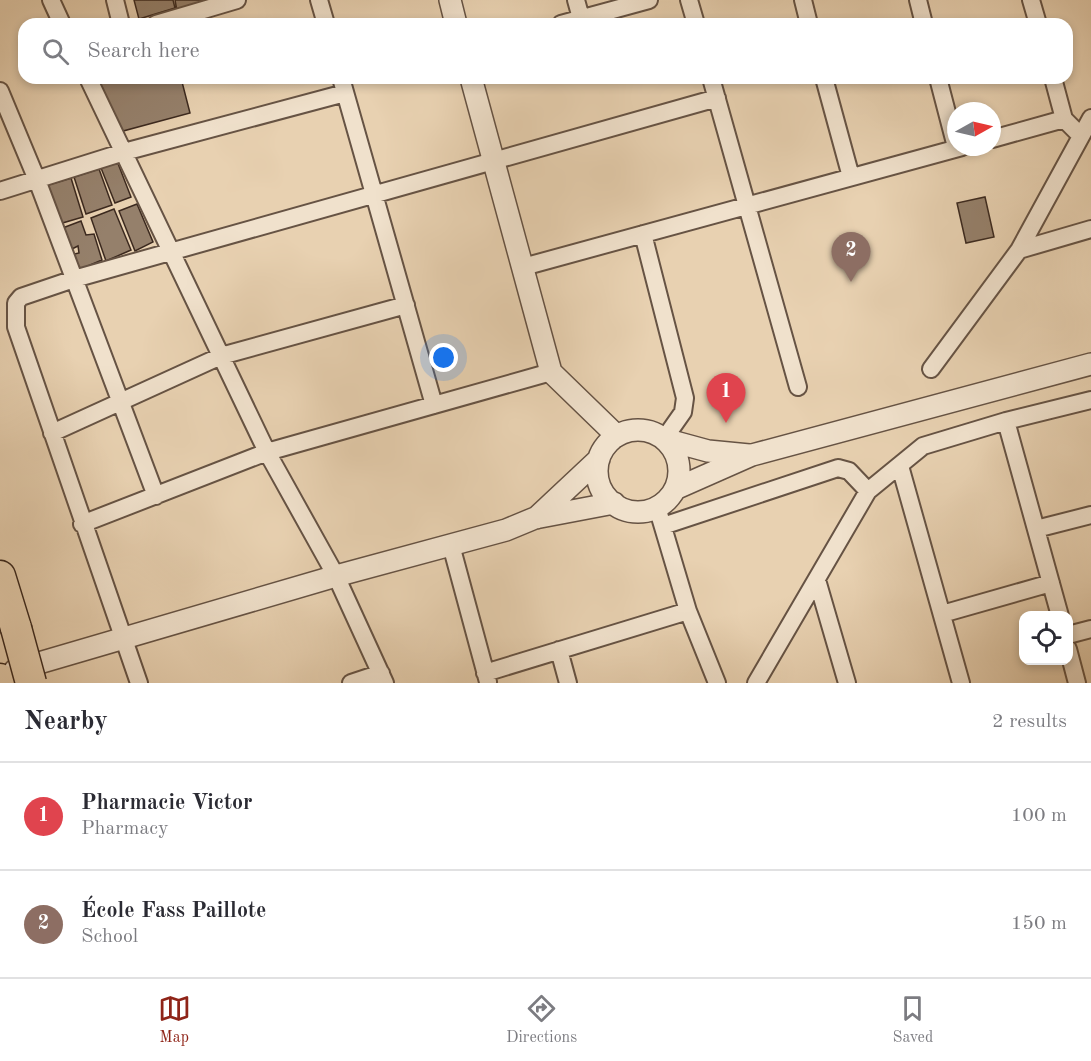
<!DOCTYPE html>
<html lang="en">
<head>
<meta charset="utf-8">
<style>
  body { margin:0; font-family:"Old Standard TT",serif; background:#f7f7f7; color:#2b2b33 }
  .controls { position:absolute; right:18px; bottom:18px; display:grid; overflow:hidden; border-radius:12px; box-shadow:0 3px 9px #0003 }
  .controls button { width:54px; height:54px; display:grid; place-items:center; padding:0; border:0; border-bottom:2px solid #e1e1e2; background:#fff; color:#2b2b33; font:30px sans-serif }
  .compass { position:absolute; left:947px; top:102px; width:54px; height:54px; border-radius:50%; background:#fff; box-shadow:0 3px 9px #0003; rotate:82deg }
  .you { position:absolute; left:444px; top:358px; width:21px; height:21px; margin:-15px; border:4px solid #fff; border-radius:50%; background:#1a73e8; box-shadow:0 0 0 9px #1a73e833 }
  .badge { display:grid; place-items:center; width:39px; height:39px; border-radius:50%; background:#8f2418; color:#fff; font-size:20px; font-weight:700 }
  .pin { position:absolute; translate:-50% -50px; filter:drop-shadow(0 2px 3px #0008) }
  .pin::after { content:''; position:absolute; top:32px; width:21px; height:18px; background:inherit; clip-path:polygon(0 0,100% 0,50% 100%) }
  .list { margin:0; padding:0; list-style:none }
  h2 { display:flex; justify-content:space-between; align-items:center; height:78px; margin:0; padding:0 24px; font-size:26px }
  h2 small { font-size:20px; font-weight:400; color:#7c7c81 }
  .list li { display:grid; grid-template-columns:39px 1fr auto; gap:18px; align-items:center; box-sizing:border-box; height:108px; padding:0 24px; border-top:2px solid #e1e1e2 }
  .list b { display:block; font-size:22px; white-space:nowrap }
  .list p { margin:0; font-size:20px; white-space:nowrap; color:#7c7c81 }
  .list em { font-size:20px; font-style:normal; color:#7c7c81 }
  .icon { flex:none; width:33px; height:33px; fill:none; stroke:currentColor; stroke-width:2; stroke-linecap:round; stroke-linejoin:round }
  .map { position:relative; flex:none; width:1091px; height:683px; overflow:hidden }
  .search { position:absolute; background:#fff; box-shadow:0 3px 9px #0003; left:18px; right:18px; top:18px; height:66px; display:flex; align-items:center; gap:15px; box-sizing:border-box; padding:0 21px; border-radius:18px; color:#7c7c81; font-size:22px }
  .sheet { height:294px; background:#fff }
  nav { display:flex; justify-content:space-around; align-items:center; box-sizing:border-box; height:84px; border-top:2px solid #e1e1e2; background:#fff; font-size:16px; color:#7c7c81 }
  nav a { display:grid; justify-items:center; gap:3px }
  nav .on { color:#8f2418 }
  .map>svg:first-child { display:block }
  .building { fill:#95806b; stroke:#3b291f; stroke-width:1.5 }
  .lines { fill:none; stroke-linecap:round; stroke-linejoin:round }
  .minor-casing { stroke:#665344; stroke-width:20 }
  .tertiary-casing { stroke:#665344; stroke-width:24 }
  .motorway-casing { stroke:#3b291f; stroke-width:33 }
  .minor { stroke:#f0e1cc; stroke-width:16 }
  .tertiary { stroke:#f0e1cc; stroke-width:21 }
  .motorway { stroke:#e8d1b1; stroke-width:30 }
  .motorway-bridge-casing { stroke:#3b291f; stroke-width:33; stroke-linecap:butt }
  .motorway-bridge { stroke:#e8d1b1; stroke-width:30 }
</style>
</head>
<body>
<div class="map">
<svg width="1091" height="683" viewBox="0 0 1091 683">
  <rect width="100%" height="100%" fill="#e8d1b1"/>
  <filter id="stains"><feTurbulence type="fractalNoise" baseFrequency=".00333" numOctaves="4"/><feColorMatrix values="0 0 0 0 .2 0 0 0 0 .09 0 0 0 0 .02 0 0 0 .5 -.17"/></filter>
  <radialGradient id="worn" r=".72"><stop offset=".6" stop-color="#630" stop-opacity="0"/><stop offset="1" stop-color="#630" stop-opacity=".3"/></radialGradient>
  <path class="building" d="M134,0H173L175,8L139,19Z
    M175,0H220L177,11Z
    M96,78H181L190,113L123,131Z
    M117,161L131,197L115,203L101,168Z
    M99,169L112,205L86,214L74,177Z
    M71,178L83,217L59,224L48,185Z
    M985,197L994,237L966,243L957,203Z
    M137,204L153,242L135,251L119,211Z
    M114,209L131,250L106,261L91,218Z
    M81,221L86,235L94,234L102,260L76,271L70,255L79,253L78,246L68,251L60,229Z"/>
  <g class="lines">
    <defs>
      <path id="minor" d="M51,0L62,24
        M115,0L121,24
        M319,0L326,24
        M576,0L581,18
        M689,0L696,24
        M803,0L809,24
        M918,0L924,24
        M1031,0L1038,24
        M156,24L237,0
        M561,24L649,0
        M88,78L267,452L336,576L385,683
        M341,78L434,405
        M711,78L798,387
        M824,78L851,177
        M938,78L956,147
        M1053,78L1064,119L1081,136
        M0,91L37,180L156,496
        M992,139L1064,119
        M0,191L124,152L345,93
        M643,234L685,398L683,412L664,439
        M1019,250L1091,229
        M523,267L962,147
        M931,369L1019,250L1091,118
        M1006,421L1060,616
        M52,433L221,356L406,305
        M900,466L961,683
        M657,507L688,611L717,683
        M82,524L267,452L551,372
        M663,526L838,468L849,471L868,491
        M1036,529L1091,515
        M451,545L488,682
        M817,580L847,683
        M942,614L1051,583
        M1068,635L1091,629
        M1068,649L1077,683
        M559,650L568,683
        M485,673L688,611
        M139,683L16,327V303L21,297L74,279L717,98
        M351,683L381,673
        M756,683L868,491L923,446L1006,421L1091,400"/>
      <path id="tertiary" d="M450,0L456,24
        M471,78L551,372L617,436
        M597 471a41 41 0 1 1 82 0a41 41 0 1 1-82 0Z
        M664,439L708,451L749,455
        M675,489L752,455L1091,364
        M536,518L599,459
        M15,670L336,576L506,530L535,518L614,503"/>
      <path id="motorway" d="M0,576L16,628
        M0,679L1,683"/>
    </defs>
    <use href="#minor" class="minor-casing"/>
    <use href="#tertiary" class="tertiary-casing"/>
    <use href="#motorway" class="motorway-casing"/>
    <use href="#minor" class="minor"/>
    <use href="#tertiary" class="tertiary"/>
    <use href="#motorway" class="motorway"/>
    <defs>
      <path id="motorway-bridge" d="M16,628L31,683"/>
    </defs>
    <use href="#motorway-bridge" class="motorway-bridge-casing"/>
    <use href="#motorway-bridge" class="motorway-bridge"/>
  </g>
  <rect width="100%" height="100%" filter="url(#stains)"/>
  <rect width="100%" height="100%" fill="url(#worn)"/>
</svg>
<div class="controls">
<button><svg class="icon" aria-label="locate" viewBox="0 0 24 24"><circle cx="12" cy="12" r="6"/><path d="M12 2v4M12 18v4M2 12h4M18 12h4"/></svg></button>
</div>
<svg class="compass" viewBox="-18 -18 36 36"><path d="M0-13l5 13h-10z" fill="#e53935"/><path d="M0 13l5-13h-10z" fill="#7c7c81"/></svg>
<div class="you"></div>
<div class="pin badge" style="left:726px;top:423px;background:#e0444e">1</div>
<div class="pin badge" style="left:851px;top:282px;background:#8d6e63">2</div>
<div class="search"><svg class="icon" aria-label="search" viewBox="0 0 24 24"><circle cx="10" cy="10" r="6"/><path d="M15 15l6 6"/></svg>Search here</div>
</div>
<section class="sheet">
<h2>Nearby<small>2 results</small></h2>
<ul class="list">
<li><span class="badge" style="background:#e0444e">1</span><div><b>Pharmacie Victor</b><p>Pharmacy</p></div><em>100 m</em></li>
<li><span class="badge" style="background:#8d6e63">2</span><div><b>École Fass Paillote</b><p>School</p></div><em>150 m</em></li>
</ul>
</section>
<nav>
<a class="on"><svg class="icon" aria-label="map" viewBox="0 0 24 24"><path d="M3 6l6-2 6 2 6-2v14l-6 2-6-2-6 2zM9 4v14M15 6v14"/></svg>Map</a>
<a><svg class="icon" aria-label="directions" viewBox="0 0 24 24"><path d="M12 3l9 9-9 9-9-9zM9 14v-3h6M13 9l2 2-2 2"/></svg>Directions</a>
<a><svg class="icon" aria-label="saved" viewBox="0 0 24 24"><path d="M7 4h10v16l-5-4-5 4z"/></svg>Saved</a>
</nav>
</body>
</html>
